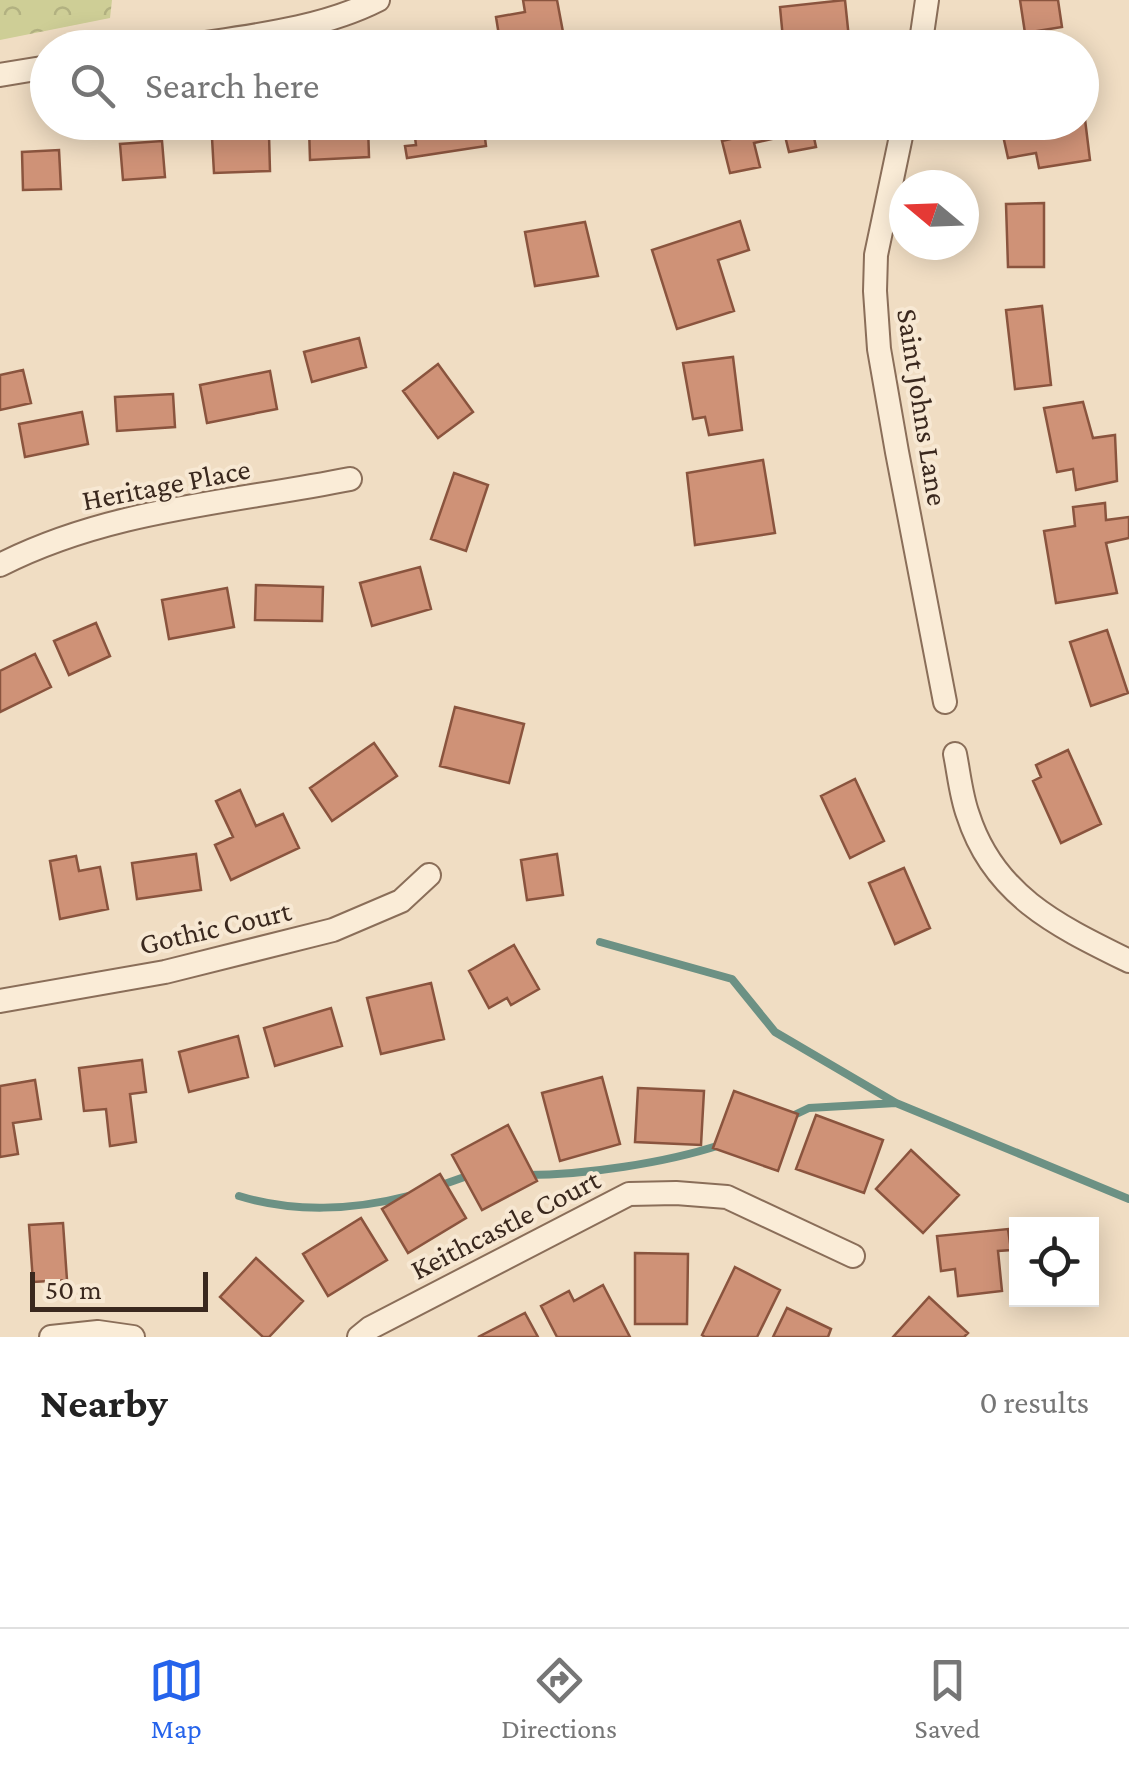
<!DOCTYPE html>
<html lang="en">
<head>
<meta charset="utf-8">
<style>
  body { margin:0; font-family:"Crimson Pro",serif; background:#f2f2f2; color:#222 }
  .controls { position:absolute; right:30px; bottom:30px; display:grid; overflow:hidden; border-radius:0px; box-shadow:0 5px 25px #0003 }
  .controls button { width:90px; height:90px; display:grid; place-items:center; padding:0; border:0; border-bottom:2px solid #e0e0e0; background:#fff; color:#222; font:50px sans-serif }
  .compass { position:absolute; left:889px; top:170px; width:90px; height:90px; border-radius:50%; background:#fff; box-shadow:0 5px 25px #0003; rotate:289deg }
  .scale { position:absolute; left:30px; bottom:25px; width:178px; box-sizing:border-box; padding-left:10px; border:5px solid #3a281e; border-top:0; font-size:28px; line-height:35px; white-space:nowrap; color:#3a281e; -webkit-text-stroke:8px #f7e8d3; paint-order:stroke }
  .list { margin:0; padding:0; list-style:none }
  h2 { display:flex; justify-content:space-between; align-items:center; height:130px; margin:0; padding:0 40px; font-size:42px }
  h2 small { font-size:32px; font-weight:400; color:#767676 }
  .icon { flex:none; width:55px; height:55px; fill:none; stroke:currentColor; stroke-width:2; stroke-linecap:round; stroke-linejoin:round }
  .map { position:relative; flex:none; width:1129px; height:1337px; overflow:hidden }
  .search { position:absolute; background:#fff; box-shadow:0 5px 25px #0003; left:30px; right:30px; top:30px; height:110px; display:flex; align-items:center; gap:25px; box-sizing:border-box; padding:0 35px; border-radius:55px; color:#767676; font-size:38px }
  .sheet { height:290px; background:#fff }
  nav { display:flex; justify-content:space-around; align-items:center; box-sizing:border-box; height:140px; border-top:2px solid #e0e0e0; background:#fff; font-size:28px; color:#767676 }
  nav a { display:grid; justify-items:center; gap:5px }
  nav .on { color:#2563eb }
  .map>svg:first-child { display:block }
  .park { fill:url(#park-crowns) }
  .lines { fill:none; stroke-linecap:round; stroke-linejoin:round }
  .stream { stroke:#6c9184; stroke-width:8 }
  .building { fill:#cf9277; stroke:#8a543e; stroke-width:2.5 }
  .minor-casing { stroke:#8a6e59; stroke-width:26 }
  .minor { stroke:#faecd7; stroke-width:22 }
  .labels { text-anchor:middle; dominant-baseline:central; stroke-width:8; stroke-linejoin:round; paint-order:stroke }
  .street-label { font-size:30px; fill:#3a281e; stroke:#f7e8d3 }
</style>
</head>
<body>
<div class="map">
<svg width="1129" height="1337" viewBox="0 0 1129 1337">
  <defs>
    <pattern id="park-crowns" width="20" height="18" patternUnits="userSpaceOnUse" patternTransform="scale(2.5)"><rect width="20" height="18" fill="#cece96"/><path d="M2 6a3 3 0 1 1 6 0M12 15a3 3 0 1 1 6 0" fill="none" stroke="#b2b181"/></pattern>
  </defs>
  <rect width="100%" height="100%" fill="#f0ddc3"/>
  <path class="park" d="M0,0H112L110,18L0,40Z"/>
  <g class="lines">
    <path class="stream" d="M600,942L732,979L775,1032L896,1103L1129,1199
      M788,1118L809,1108L896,1103
      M527,1175C584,1175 665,1163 720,1145
      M436,1187L470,1175
      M239,1196C294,1213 354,1210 408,1196"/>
  </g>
  <path class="building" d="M523,0H557L566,48H501L496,17L525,12Z
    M845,0L850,48H744V43L783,39L780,7Z
    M1020,0H1058L1062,27L1025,33Z
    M1082,95L1090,160L1039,168L1036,153L1008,158L1000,122H1082Z
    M413,122H483L486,146L407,158L405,146L416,145Z
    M739,122H832L834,130L813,133L816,147L789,152L785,136L754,143L760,167L730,173L722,141L743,136Z
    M368,125L369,157L310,160L309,127Z
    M269,135L270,171L214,173L212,138Z
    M162,141L165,177L123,180L120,144Z
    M59,150L61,189L23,190L22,152Z
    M1044,203V267H1008L1006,204Z
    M740,221L749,250L718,260L734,311L677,329L652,250Z
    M585,222L598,276L535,286L525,232Z
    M1042,306L1051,385L1015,389L1006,310Z
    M359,338L366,367L312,382L304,352Z
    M733,357L742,430L709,435L705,417L693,419L683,363Z
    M438,364L473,412L438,438L403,391Z
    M23,370L31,403L0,410V375Z
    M270,371L277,409L207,423L200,385Z
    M173,394L175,427L117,431L115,397Z
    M1083,402L1093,438L1115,435L1117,481L1076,490L1073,469L1057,472L1044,408Z
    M82,412L88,444L25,457L19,424Z
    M763,460L775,533L695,545L687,473Z
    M454,473L488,485L466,551L431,539Z
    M1105,503L1106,520L1129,517V538L1106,543L1117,593L1056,603L1044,531L1075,526L1073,507Z
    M420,567L431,609L372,626L360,583Z
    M256,585L323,587L322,621L255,620Z
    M227,588L234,627L169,639L162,600Z
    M96,623L110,656L69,675L54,641Z
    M1107,630L1128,693L1091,706L1070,642Z
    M35,654L51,687L0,712V671Z
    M455,707L524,724L509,783L440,766Z
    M374,743L397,776L332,821L310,788Z
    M1068,750L1101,824L1061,843L1033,781L1041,777L1036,765Z
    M855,779L884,841L850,858L821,796Z
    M240,790L256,826L283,814L299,848L231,880L215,845L233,837L216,801Z
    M196,854L201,890L137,899L132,863Z
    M557,854L563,895L527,900L521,860Z
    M76,856L79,871L100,867L108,909L60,919L50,861Z
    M904,868L930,928L895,944L869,883Z
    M514,945L539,989L511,1005L507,998L489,1008L469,971Z
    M431,983L444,1039L381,1054L367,998Z
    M331,1008L342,1046L275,1066L264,1028Z
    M238,1036L248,1077L189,1092L179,1052Z
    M142,1060L146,1092L130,1094L136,1142L110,1146L106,1109L84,1111L79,1068Z
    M602,1077L620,1144L560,1161L542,1093Z
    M35,1080L41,1119L13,1123L18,1154L0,1157V1086Z
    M638,1088L704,1091L701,1145L635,1142Z
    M734,1091L798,1114L778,1171L713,1148Z
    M816,1115L883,1140L864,1193L796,1169Z
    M508,1125L537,1181L482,1210L452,1155Z
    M911,1150L959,1195L923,1233L876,1189Z
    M440,1174L466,1218L408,1253L382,1209Z
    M361,1218L387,1260L328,1296L303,1254Z
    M63,1223L67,1280L33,1282L29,1225Z
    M1008,1229L1011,1250L998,1251L1002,1291L958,1296L955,1269L941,1271L937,1236Z
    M635,1253L688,1254L687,1324H635Z
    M256,1258L303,1301L269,1337H263L220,1297Z
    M735,1267L780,1290L757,1337H705L702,1335Z
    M603,1285L630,1337H557L541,1306L569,1291L574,1301Z
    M929,1297L968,1333L964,1337H893Z
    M787,1308L831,1329L828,1337H773Z
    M525,1313L538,1337H478Z"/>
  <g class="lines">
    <defs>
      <path id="minor" d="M174,48C240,37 317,31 378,0
        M920,48L927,0
        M0,75L48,67
        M904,122L876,255L875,291L879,349L897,452L945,702
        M0,565C110,509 230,503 350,479
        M955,754C959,774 961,796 968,815C994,896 1058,926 1129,961
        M0,1001L165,972L333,930L401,901L429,875
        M51,1337L98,1332L133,1337
        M359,1337L370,1328L629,1194L676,1193L727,1197L853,1256"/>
    </defs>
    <use href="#minor" class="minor-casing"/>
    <use href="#minor" class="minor"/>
  </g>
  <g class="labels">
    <g class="street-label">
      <text transform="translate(923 407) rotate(81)">Saint Johns Lane</text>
      <text transform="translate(166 484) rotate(-11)">Heritage Place</text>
      <text transform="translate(215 927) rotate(-13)">Gothic Court</text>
      <text transform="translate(505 1224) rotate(-27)">Keithcastle Court</text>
    </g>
  </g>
</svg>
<div class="controls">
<button><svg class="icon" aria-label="locate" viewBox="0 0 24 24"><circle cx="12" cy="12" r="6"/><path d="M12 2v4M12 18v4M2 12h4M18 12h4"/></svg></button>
</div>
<svg class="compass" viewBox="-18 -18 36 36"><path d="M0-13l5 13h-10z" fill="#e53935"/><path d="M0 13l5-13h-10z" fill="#767676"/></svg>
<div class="scale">50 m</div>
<div class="search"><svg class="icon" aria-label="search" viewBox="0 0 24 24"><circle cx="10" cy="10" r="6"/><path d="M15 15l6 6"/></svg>Search here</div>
</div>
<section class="sheet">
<h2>Nearby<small>0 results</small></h2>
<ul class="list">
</ul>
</section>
<nav>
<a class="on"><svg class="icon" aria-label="map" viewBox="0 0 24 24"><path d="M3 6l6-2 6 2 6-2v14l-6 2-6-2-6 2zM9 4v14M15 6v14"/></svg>Map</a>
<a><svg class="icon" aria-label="directions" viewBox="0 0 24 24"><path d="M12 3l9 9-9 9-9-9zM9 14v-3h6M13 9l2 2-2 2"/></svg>Directions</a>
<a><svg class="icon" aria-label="saved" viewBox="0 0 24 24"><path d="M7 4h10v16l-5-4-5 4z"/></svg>Saved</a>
</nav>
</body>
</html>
